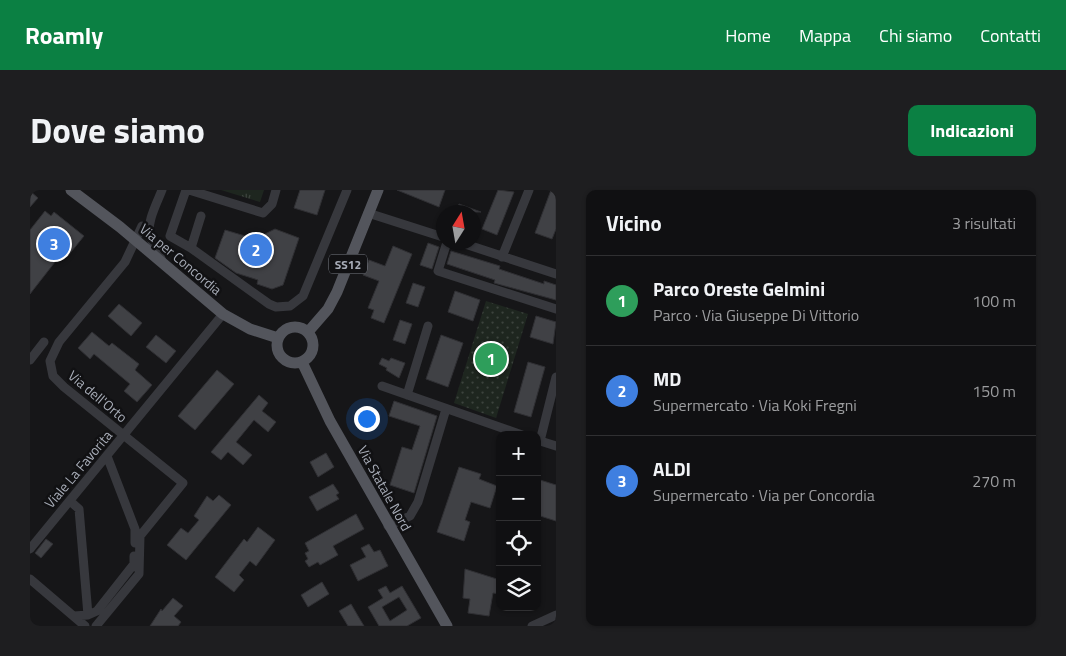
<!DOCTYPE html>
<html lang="it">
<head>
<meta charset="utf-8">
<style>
  body { margin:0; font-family:"Titillium Web",sans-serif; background:#1e1e20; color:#f1f3f6 }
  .controls { position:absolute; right:15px; bottom:15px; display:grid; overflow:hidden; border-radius:10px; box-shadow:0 1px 4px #0004 }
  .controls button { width:45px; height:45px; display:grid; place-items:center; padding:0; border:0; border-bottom:1px solid #303032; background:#101012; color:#f1f3f6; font:25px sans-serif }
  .compass { position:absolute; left:406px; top:15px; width:45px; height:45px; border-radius:50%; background:#101012; box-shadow:0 1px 4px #0004; rotate:11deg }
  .you { position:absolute; left:336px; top:228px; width:18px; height:18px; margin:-12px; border:4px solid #fff; border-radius:50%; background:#1a73e8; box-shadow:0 0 0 8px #1a73e833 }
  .badge { display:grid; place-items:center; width:32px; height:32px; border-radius:50%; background:#0b8043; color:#fff; font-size:16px; font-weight:700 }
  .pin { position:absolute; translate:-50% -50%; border:2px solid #fff; box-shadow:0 1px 5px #0006 }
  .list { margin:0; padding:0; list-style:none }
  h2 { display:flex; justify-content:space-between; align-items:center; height:65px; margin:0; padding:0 20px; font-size:21px }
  h2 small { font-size:16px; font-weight:400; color:#9c9d9f }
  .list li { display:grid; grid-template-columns:32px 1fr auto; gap:15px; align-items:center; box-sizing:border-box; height:90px; padding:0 20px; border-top:1px solid #303032 }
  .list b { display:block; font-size:19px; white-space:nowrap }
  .list p { margin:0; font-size:16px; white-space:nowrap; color:#9c9d9f }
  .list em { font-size:16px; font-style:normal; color:#9c9d9f }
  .icon { flex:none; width:28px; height:28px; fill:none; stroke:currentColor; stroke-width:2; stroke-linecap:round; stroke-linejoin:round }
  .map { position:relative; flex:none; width:526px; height:436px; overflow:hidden; border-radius:10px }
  header { display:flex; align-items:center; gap:30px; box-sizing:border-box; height:70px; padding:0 25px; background:#0b8043; color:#fff }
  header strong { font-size:24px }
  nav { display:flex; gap:28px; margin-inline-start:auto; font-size:18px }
  .intro { display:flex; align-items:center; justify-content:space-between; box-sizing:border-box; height:120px; padding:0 30px }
  h1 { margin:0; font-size:35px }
  .button { padding:12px 22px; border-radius:10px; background:#0b8043; color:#fff; font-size:18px; font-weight:700 }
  main { display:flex; gap:30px; padding:0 30px }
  aside { flex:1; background:#101012; border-radius:10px; box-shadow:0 1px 4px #0004 }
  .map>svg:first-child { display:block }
  .grass { fill:url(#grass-tufts) }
  .park { fill:url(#park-dots) }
  .building { fill:#404145; stroke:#303034; fill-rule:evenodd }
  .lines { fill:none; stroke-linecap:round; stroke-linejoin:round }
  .minor { stroke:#37383d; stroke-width:9 }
  .major { stroke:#53555c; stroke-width:11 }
  .labels { text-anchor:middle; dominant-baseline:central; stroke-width:5; stroke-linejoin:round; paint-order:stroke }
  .shield { fill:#111113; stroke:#7b7e86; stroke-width:1 }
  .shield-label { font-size:12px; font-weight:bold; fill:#a8adb8 }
  .street-label { font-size:14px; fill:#a8adb8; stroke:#111113 }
</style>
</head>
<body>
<header>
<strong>Roamly</strong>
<nav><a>Home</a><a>Mappa</a><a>Chi siamo</a><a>Contatti</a></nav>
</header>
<div class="intro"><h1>Dove siamo</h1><a class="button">Indicazioni</a></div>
<main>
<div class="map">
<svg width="526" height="436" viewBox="0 0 526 436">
  <defs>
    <pattern id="grass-tufts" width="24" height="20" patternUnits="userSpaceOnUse" patternTransform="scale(1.25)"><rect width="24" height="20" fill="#1e261f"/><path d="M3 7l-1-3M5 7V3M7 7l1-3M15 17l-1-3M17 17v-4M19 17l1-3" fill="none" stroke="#3c433d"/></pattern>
    <pattern id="park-dots" width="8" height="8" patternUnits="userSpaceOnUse" patternTransform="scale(1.25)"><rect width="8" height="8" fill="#1e261f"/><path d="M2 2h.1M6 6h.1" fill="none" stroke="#3c433d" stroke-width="1.8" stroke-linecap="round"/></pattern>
  </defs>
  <rect width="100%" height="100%" fill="#161618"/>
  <path class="grass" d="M191,0H234L230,12Z"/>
  <path class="park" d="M456,111L498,124L466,228L424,213Z"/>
  <path class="building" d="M270,0H295L287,25L264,18Z
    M367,0H415L409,17Z
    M468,0L484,2L467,45L452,39Z
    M521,0H526V39L522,49L505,43Z
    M0,1L8,8L0,17Z
    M429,14L451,22H426Z
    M15,21L21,26L24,22L54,46L37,67L32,63L0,104V40Z
    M245,39L269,48L253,95L242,99L227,94L228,90L206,83L185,68L195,40L225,49Z
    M398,53L409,57L402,79L390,75Z
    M363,56L382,64L354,133L341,128L344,120L338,118L349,91L333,85L339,70L355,76Z
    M421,61L470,76L469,79L514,94V91L526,95V110L464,93L465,90L417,74Z
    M383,93L395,97L388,117L376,113Z
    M425,101L450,110L443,131L418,122Z
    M89,114L112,133L101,146L78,126Z
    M506,126L526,132L523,154L500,147Z
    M370,130L382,134L375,154L363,150Z
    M62,142L79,156L82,153L109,174L105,180L122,195L107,212L94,201L100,194L64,164L60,169L48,158Z
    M126,145L146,161L136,173L116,157Z
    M411,145L433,153L418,197L396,189Z
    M352,168L359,171L361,168L375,173L369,188L356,180L357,178L349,174Z
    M498,172L515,177L501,227L484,222Z
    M187,180L204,194L165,240L148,226Z
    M229,205L238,213L232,221L246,232L238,242L224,230L206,252L222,265L213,275L198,262L191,270L181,262Z
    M364,211L407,226L384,303L360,295L372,257L382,260L390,236L359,226Z
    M296,263L304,277L288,287L280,272Z
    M429,277L451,284L449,289L467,296L460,318L441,312L435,330L440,332L434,351L407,342Z
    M507,289L526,295V331L507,325Z
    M303,294L309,303L306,305L309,309L287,321L279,307Z
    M189,305L201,315L156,370L137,355L151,338L158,343L169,330L164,326L177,306L183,311Z
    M326,324L334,339L303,356L308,365L290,375L288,372L279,377L275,371L278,369L275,363L279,361L275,353Z
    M228,337L245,350L226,376L220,371L209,385L214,390L204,402L185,387L214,349L217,352Z
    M16,349L23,354L11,368L5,363Z
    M339,354L344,362L350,360L358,376L328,391L320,375L336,367L331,358Z
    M435,379L470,390V404L463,403L459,426L438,423L440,409L433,408Z
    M292,392L299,404L278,417L271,405Z
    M356,396L360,403L372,396L391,428L377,436H349L338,417L353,408L348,400ZM369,407L377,420L360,431L352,417Z
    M143,408L153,416L144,426L151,432L148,436H120L131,419L132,421Z
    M321,414L328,426L334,436H318L309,421Z"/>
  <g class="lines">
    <path class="minor" d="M156,0L140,46L161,58L239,114L246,117L260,116L273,106L317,0
      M159,0L233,23L242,14L246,0
      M338,23L413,47
      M417,52L408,81L526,119
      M429,52L526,84
      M161,58L171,26
      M472,67L499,0
      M132,72C130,62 123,56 120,46C116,33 127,13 132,0
      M0,170L14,152
      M352,196L492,245
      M377,205L398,136
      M507,250L526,256
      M510,251L526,187
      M77,266L105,339V353
      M40,311L49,319L58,425L44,426
      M358,336L380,326L388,312L416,219
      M0,359L193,124
      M0,389L55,436
      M58,425L67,421L104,374V366
      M66,436L109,384L110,346L153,293L34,197L23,186L20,171L29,152L95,72L112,36
      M502,436L526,425"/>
    <path class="major" d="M41,0L90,37L193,124L220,139L248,148
      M247 155a18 18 0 1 1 36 0a18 18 0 1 1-36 0Z
      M278,142L298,119L307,102L348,0
      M272,172L300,231L417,436"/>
  </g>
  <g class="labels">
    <rect class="shield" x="299" y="64.5" width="38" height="19" rx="4"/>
    <g class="shield-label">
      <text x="318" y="74">SS12</text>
    </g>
    <g class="street-label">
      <text transform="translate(151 69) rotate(40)">Via per Concordia</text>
      <text transform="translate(68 206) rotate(40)">Via dell'Orto</text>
      <text transform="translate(48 279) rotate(-50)">Viale La Favorita</text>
      <text transform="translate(355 298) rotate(61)">Via Statale Nord</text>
    </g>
  </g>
</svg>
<div class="controls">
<button>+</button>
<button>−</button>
<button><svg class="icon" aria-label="locate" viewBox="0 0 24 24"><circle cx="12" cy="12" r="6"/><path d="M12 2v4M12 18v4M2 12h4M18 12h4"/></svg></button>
<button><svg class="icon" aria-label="layers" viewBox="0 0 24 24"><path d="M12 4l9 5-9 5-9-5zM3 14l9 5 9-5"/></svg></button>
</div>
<svg class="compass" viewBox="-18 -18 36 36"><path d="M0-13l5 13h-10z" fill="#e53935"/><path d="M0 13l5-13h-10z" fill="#9c9d9f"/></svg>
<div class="you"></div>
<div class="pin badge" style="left:461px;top:169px;background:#2e9e5b">1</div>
<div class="pin badge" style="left:226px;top:60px;background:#3f7fe0">2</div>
<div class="pin badge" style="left:24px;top:54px;background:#3f7fe0">3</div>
</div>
<aside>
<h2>Vicino<small>3 risultati</small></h2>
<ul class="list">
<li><span class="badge" style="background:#2e9e5b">1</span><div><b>Parco Oreste Gelmini</b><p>Parco · Via Giuseppe Di Vittorio</p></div><em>100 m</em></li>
<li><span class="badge" style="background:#3f7fe0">2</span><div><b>MD</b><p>Supermercato · Via Koki Fregni</p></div><em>150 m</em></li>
<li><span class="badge" style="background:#3f7fe0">3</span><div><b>ALDI</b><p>Supermercato · Via per Concordia</p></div><em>270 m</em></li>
</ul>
</aside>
</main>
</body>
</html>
